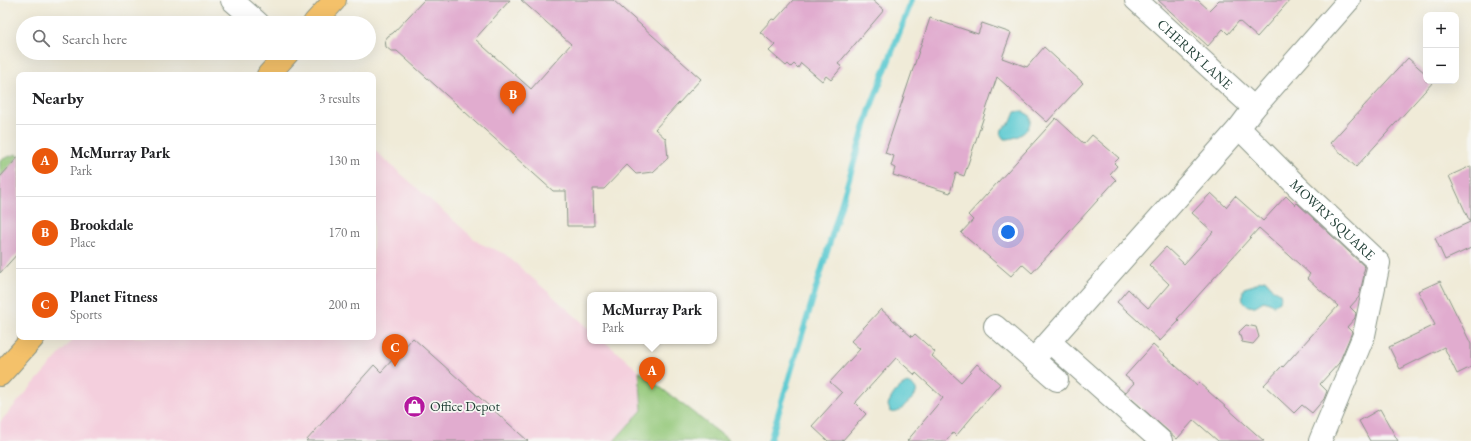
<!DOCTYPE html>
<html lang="en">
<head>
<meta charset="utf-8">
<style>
  body { margin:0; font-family:"EB Garamond",serif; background:#f6f6f6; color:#202124 }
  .controls { position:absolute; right:12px; top:12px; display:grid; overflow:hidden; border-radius:8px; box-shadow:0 4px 16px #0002 }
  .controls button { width:36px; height:36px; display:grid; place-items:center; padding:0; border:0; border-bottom:1px solid #e0e0e0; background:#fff; color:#202124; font:20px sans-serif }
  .you { position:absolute; left:1008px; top:232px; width:14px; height:14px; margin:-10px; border:3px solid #fff; border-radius:50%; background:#1a73e8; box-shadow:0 0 0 6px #1a73e833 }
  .badge { display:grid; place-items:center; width:26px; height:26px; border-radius:50%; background:#ea580c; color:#fff; font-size:13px; font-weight:700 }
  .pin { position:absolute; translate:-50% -33px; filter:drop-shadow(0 1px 2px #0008) }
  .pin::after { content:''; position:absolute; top:21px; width:14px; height:12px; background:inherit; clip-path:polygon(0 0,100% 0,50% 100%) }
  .popup { position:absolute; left:587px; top:292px; width:130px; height:52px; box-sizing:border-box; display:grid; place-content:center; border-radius:8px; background:#fff; filter:drop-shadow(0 1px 3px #0005); font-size:13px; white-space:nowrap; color:#757577 }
  .popup b { font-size:15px; color:#202124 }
  .popup::after { content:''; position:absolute; left:50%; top:100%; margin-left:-8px; border:8px solid transparent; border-top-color:#fff }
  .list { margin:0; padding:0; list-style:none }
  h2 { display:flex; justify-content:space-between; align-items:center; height:52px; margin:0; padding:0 16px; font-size:17px }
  h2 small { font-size:13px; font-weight:400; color:#757577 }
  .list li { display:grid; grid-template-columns:26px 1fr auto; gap:12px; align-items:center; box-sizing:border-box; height:72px; padding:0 16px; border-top:1px solid #e0e0e0 }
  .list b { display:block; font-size:15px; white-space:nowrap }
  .list p { margin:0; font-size:13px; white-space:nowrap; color:#757577 }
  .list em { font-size:13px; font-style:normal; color:#757577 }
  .icon { flex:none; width:22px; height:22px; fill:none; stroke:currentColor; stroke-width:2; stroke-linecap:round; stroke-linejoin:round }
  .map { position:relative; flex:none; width:1471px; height:441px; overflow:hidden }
  .search { position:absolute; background:#fff; box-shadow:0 4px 16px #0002; left:16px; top:16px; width:360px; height:44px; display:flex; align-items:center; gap:10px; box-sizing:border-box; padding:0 14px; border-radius:22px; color:#757577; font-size:15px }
  .panel { position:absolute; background:#fff; box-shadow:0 4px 16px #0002; left:16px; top:72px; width:360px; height:268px; border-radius:8px }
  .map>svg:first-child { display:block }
  .built { fill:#f4cfdd }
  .green { fill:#93c778; stroke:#598256 }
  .water { fill:#5dcad1; stroke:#3e8482 }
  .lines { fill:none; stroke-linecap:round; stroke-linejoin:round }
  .stream { stroke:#5dcad1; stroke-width:6 }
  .building { fill:#e1accf }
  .minor-casing { stroke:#889486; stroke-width:24 }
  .major-casing { stroke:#889486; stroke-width:24 }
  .minor { stroke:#fff; stroke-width:22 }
  .major { stroke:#f4c16b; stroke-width:22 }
  .labels { text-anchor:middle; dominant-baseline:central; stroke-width:3.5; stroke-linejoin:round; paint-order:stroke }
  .street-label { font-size:14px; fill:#1f3d34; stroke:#f6f6f2 }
  .poi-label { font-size:14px; fill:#1f3d34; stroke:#f6f6f2; text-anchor:start }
</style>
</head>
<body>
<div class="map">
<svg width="1471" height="441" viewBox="0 0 1471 441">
  <rect width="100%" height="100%" fill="#f6f6f2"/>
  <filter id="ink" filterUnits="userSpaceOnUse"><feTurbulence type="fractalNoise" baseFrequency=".025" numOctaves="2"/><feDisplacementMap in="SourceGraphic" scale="8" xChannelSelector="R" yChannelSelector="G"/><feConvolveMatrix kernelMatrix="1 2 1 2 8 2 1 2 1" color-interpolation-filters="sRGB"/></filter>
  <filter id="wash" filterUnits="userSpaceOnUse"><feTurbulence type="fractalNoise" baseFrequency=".012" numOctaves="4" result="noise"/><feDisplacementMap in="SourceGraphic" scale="16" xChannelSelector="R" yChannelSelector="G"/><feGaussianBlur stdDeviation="0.9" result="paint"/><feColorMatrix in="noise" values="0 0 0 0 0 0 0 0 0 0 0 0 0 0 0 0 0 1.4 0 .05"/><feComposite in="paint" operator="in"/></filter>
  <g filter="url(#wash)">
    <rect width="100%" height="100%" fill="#f0ebd8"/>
    <path class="built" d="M373,149L479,243L505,254L590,329V341H604L639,371L642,410L614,441H0V422L75,337H373Z"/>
    <path class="green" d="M16,154L19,158L0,177V160Z
      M639,371L730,441H614L642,410Z"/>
    <path class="water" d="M1022,111L1029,115C1035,129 1017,140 1004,139L1001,135L1002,129L1011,122L1015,112Z
      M1265,280L1273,289L1280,293C1282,298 1280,303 1274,305L1264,301C1261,302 1258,305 1255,306C1243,309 1240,296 1244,288L1254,285L1260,281Z
      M908,383C923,389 915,397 906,404C903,407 900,412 896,412C893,413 892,412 890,411L888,405C891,396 899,385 908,383Z"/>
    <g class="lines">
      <path class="stream" d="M770,441L870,109L912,0"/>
    </g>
    <g id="blocks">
      <path class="building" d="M424,0H510L475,39L531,89L571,44L521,0H613L701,79L655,129L666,139L668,158L653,172L636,174L627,165L604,189H593L594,226H567L566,191H553L397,51H391L386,47L385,40L388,36L393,33Z
        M793,0H872L884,10L838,64L842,67L831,80L826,76L822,81L801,63L798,68L794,64L791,67L788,64L786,66L769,51L775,45L760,32L772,19L775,20Z
        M1158,0H1198L1209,10L1219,0H1290L1257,37L1239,21L1228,34L1223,29L1208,46Z
        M930,18L978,34L982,23L1011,33L1002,58L1027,67L1044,47L1083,83L1047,122L997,77L964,176L956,173L950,193L893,175L895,168L891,166L894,156L885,153Z
        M1408,58L1426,74V81H1434L1356,167L1330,143Z
        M1056,118L1084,144L1092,135L1119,158L1114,163L1117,166L1110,174L1116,180L1032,273L1022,264L1011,276L961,233L973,220L968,215Z
        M19,156V252L0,273V177Z
        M1471,166V248L1445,260L1435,238L1470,222L1449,176Z
        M1211,193L1226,207L1235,196L1263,221L1286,196L1295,205L1297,203L1365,267L1363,274L1364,275L1359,297L1350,307L1356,313L1355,318L1347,327L1352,332L1339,363L1320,384L1327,391L1324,399L1312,413L1302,405L1294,413L1264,385L1282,366L1283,367L1338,306L1307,278L1310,274L1259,228L1177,319L1179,321L1160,341L1117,302L1128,289L1148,308L1169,284L1149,265L1166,247L1184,264L1213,232L1192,213Z
        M1440,281L1471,344V367L1457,374L1444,347L1400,369L1389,347L1435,325L1418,291Z
        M881,309L912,337L915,334L935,352L932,356L961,382L977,364L1000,384L956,436L953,433L946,441H907L943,398L916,373L915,375L896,358L855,403L866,414L842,441H828L812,426L842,393L830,382L860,349L851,341Z
        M1246,325L1256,327L1259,337L1253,344L1242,342L1239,332Z
        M413,338L528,441H306L374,365L381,372Z
        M1153,345L1197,385L1199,383L1264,441H1218L1194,420L1177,439L1125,393L1134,383L1125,376Z
        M1380,409L1398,441H1370L1359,421Z"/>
    </g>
  </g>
  <g filter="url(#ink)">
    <use href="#blocks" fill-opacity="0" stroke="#889486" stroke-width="1"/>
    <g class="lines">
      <defs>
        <g id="minor">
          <path d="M232,0L258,23"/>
          <path id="s1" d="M1136,0L1254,108"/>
          <path id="s2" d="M1239,128L1298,187L1379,263L1364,335L1320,441"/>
          <path d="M995,326L1057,380"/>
          <path d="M1050,342L1161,441"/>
          <path d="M1034,359L1239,128L1254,108L1349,0"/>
        </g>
        <path id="major" d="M314,23L335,0
          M268,75L288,53
          M0,375L34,337"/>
      </defs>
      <use href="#minor" class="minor-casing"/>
      <use href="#major" class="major-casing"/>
      <use href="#minor" class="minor"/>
      <use href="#major" class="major"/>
    </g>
  </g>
  <defs>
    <symbol id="shop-disc" viewBox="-11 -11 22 22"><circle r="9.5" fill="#b5179e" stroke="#f6f6f2"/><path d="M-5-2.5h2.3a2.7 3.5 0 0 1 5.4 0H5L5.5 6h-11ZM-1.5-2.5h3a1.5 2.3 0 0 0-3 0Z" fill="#fff"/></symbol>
  </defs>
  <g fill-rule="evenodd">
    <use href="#shop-disc" x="402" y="394" width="25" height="25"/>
  </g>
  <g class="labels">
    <g class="street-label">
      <text stroke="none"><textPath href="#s1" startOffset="80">CHERRY LANE</textPath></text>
      <text stroke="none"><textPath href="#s2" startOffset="131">MOWRY SQUARE</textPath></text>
    </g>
    <g class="poi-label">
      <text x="430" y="406">Office Depot</text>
    </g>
  </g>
</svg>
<div class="controls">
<button>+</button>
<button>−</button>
</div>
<div class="you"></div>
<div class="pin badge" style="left:652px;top:390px">A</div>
<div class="popup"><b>McMurray Park</b>Park</div>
<div class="pin badge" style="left:513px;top:114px">B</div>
<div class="pin badge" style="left:395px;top:367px">C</div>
<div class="search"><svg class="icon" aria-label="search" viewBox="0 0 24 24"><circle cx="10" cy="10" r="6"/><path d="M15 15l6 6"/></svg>Search here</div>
<section class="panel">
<h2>Nearby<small>3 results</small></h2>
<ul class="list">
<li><span class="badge">A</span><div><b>McMurray Park</b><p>Park</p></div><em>130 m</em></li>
<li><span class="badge">B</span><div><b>Brookdale</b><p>Place</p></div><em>170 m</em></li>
<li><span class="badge">C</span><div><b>Planet Fitness</b><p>Sports</p></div><em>200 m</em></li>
</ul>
</section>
</div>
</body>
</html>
